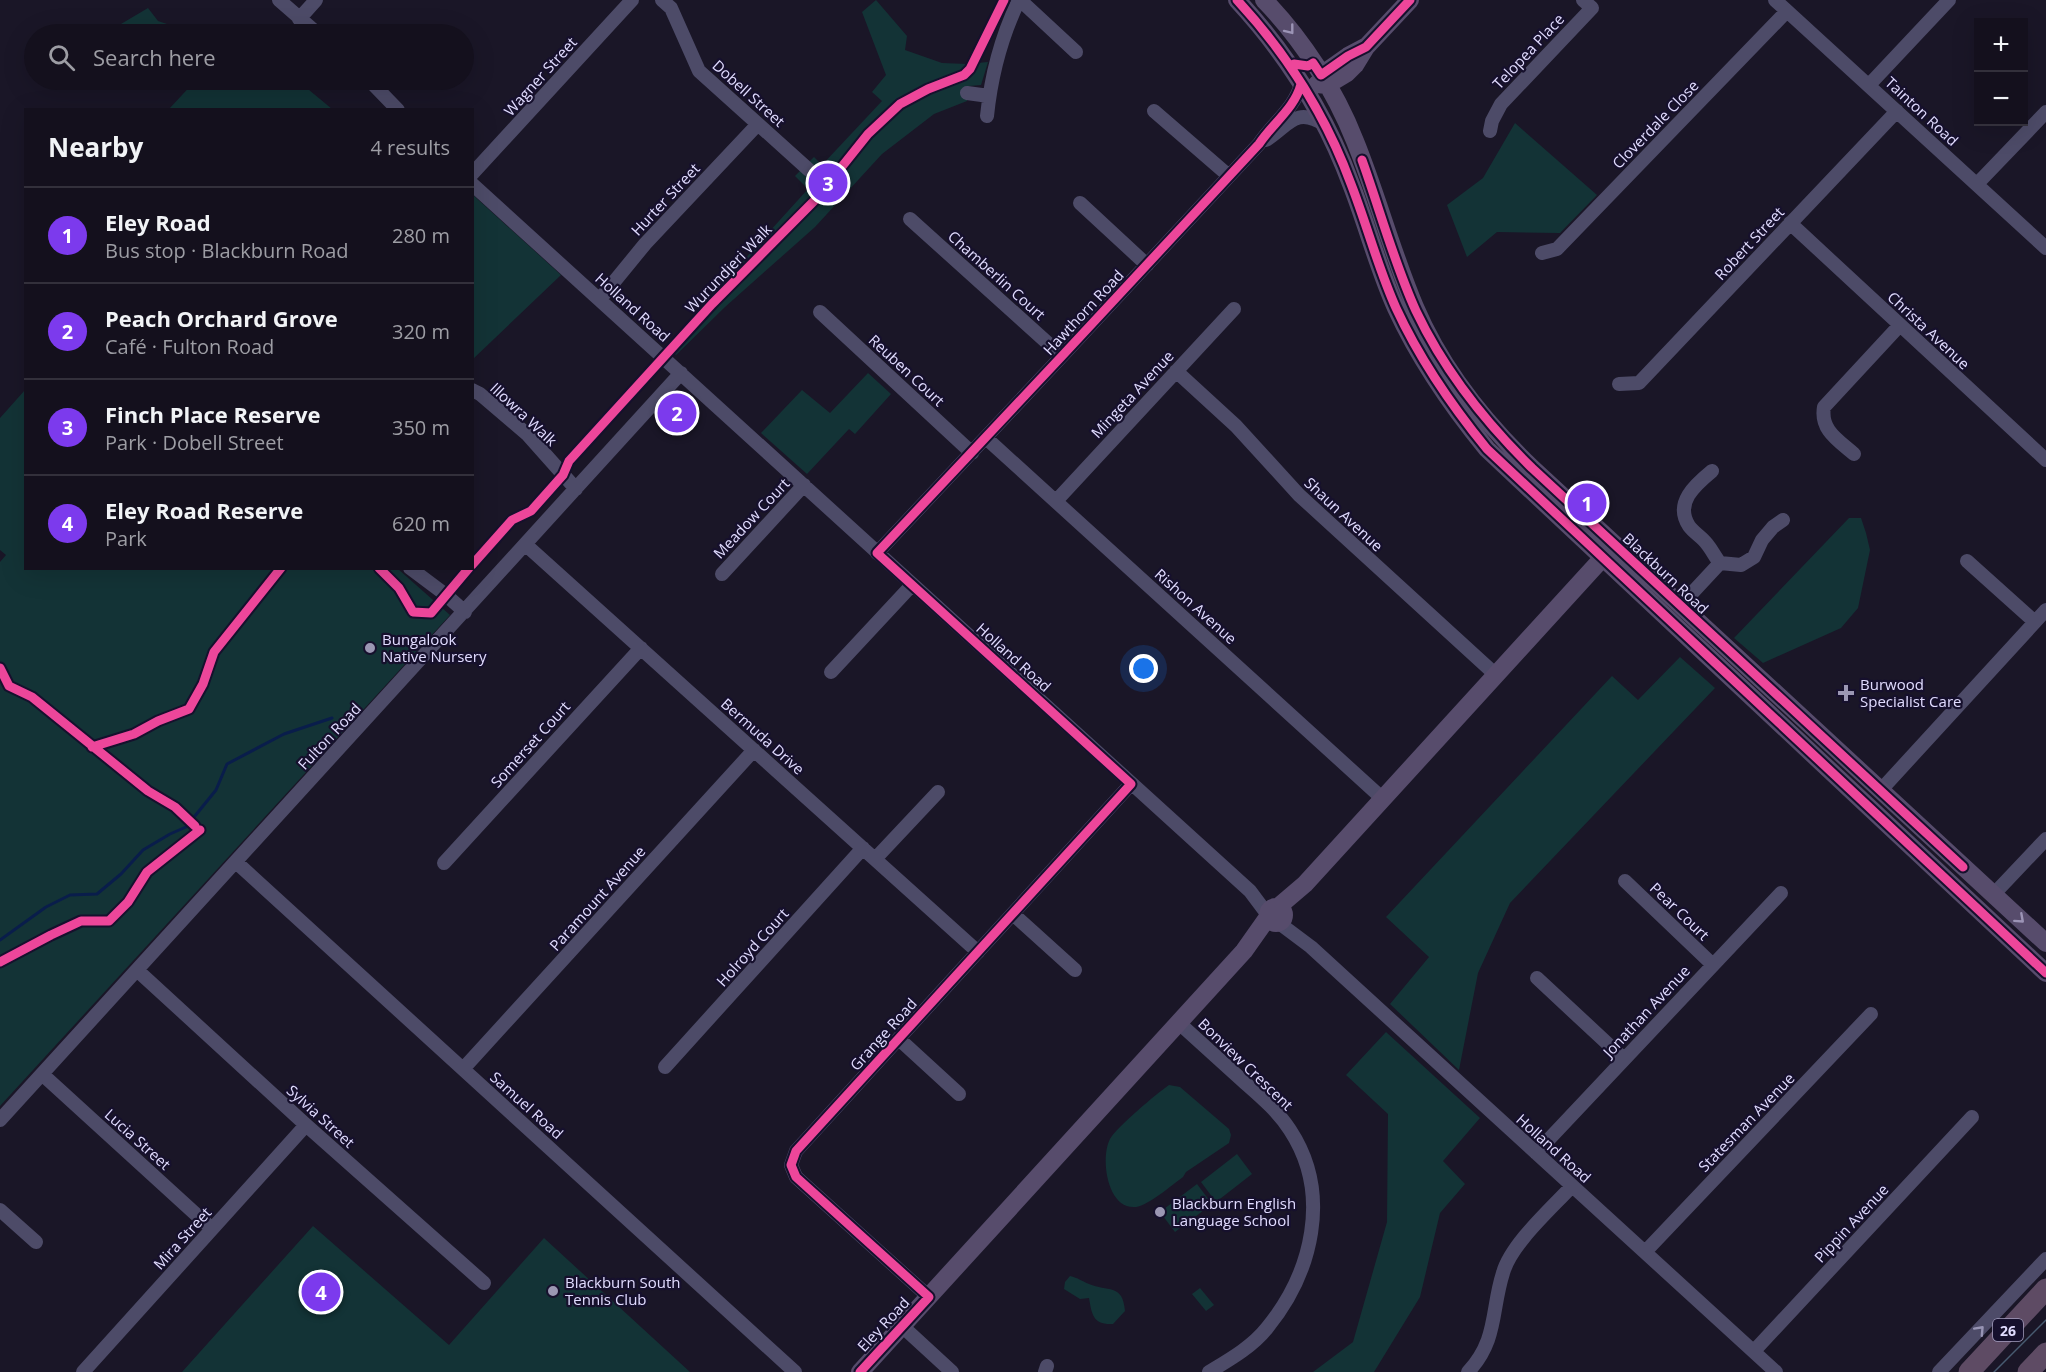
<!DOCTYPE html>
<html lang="en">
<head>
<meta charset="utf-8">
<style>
  body { margin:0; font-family:"Open Sans",sans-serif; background:#1d1926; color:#f1f3f6 }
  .controls { position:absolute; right:18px; top:18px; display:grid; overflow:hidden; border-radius:0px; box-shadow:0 6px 24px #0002 }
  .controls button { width:54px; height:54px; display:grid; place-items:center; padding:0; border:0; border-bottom:2px solid #33303b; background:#14101d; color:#f1f3f6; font:30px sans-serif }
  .you { position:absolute; left:1144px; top:669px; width:21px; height:21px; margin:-15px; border:4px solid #fff; border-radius:50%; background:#1a73e8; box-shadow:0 0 0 9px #1a73e833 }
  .badge { display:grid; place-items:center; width:39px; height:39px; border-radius:50%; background:#7c3aed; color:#fff; font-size:20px; font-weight:700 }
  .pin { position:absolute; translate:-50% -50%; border:3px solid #fff; box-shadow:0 2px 6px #0006 }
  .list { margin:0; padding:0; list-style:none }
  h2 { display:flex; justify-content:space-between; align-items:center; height:78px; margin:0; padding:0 24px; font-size:26px }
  h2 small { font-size:20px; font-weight:400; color:#9d9da4 }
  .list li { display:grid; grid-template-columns:39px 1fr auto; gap:18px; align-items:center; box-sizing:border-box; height:96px; padding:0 24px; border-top:2px solid #33303b }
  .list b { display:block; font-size:22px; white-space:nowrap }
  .list p { margin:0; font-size:20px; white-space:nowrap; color:#9d9da4 }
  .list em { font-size:20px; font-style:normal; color:#9d9da4 }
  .icon { flex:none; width:33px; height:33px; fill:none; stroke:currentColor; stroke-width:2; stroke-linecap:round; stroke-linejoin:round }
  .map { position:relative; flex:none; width:2046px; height:1372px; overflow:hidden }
  .search { position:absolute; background:#14101d; box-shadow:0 6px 24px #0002; left:24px; top:24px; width:450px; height:66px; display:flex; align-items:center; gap:15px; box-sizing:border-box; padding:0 21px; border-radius:33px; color:#9d9da4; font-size:22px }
  .panel { position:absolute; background:#14101d; box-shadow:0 6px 24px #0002; left:24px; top:108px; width:450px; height:462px; border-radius:0px }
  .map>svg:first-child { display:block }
  .green { fill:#133336 }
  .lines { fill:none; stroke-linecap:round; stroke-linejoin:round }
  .stream { stroke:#091d4b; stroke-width:3 }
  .minor { stroke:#4d4b68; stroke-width:14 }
  .major { stroke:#574c6c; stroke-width:18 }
  .highway { stroke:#5e4b64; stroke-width:21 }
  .tram { stroke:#475a70; stroke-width:1.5 }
  .cycleway-casing { stroke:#16102d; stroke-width:13 }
  .cycleway { stroke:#ed469a; stroke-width:9 }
  .oneway { stroke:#9c94b6 }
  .oneway2 { stroke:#9794b4 }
  .poi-dot { fill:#9b97b3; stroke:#16102d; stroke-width:2 }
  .labels { text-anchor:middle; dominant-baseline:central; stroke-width:4.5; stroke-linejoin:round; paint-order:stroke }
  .shield { fill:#16102d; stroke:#a49fc0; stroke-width:1.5 }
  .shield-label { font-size:14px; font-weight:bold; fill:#e1dcff }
  .street-label { font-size:15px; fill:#e1dcff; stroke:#16102d }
  .poi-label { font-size:15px; fill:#e1dcff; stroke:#16102d; text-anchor:start }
</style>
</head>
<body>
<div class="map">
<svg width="2046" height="1372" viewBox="0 0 2046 1372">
  <rect width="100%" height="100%" fill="#1a1627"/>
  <path class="green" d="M876,0L907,36L905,50L942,63L967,64L988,62L981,85L969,86L967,101L934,114L882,154L815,227L725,307L676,355L666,346L808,189L795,176L814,157L822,165L882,101L872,92L886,75L862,12Z
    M148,8L158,21L167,24L163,34H119L124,27L121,24Z
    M196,80H297L332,109H169Z
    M1515,123L1597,195L1560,233L1497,232L1467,257L1447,205L1483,178Z
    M473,195L561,275L473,359Z
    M868,373L891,394L855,434L849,429L807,474L761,433L802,390L830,413Z
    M25,390L26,568L398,569L450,615L0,1106V562L6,555L0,550V418Z
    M1849,518H1861L1866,533L1870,550L1858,608L1841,628L1763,663L1734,638Z
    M1680,657L1715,688L1510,903L1478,973L1459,1070L1390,1004L1429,957L1386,917L1612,676L1638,700Z
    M1386,1032L1480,1118L1443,1161L1465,1184L1440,1213L1420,1297L1374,1372H1313L1353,1342L1387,1222L1388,1114L1346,1075Z
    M1169,1085L1180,1087L1229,1129L1231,1135L1229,1143L1186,1172L1183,1177C1172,1185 1149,1205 1136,1207C1107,1210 1100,1158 1110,1139C1117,1127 1156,1094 1169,1085Z
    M1237,1154L1252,1174L1216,1202L1201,1182Z
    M1197,1184L1212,1204L1175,1232L1160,1212Z
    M313,1226L449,1345L544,1238L690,1372H182Z
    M1070,1276C1078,1278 1082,1281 1089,1284C1107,1292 1123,1283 1125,1311L1113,1324C1093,1325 1092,1315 1089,1298L1080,1299L1064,1289L1065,1282Z
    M1200,1288L1214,1305L1206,1311L1192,1294Z"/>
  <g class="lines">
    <path class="stream" d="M0,940L46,907L70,895L97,894L121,874L143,850L170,834L186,827L216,790L227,764L284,734L332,718"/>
    <path class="minor" d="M279,0L318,34
      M662,0L671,8L699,71L809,170
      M1020,0L1076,52
      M1775,0L2046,248
      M299,19L316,0
      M369,80L398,110
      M1869,85L1949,0
      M967,93L989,96
      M1154,111L1229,176
      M987,116C991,77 1002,35 1019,0
      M1490,131L1492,121L1501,104L1592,8L1583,0
      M1266,140C1289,125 1296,106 1325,125
      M472,174L632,0
      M472,184L1250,891L1268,915
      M1977,184L2046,112
      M1080,203L1147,265
      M910,219L1062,356
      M1790,223L2046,460
      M1542,253L1557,249L1787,11
      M600,299L645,244L758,124
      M820,312L972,453
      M1176,371L1236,426L1299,495L1496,675
      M1619,384L1639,383L1897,111
      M472,390L480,394L528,435L576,489
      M986,438L1383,799
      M1854,454C1838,440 1820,430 1824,407L1900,325
      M1712,471C1695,485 1674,503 1689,526C1694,533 1702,537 1707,544C1712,550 1715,557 1720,563L1741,565L1754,557L1762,540L1773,527L1783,520
      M1056,501L1234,309
      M526,545L978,952
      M877,553L1062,356L1259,144C1272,124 1295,108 1301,84
      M1967,561L2035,622
      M410,568L446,595L465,612
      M722,574L804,485
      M1680,606L1720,563
      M831,672L912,585
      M1880,791L2046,610
      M875,859L938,792
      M236,862L795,1372
      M444,863L641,648
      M1625,881L1713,965
      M1993,895L2046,839
      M1013,914L1075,970
      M1279,923L1311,947L1776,1372
      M138,971L306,1125L484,1283
      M1537,978L1624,1059
      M1179,1023C1200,1042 1222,1062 1243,1081C1260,1096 1278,1111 1290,1130C1332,1194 1312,1273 1267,1328C1252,1347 1229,1360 1209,1372
      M899,1039L959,1094
      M665,1067L863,848
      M463,1069L754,750
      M42,1074L212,1229
      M0,1120L681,373
      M1536,1153L1781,893
      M0,1210L36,1242
      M1645,1252L1871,1014
      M929,1297L796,1177L791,1165L796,1151L1131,784
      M902,1326L952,1372
      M1754,1351L1972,1117
      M83,1372L306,1125
      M1045,1372L1047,1366
      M1468,1372C1498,1340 1491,1310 1503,1273C1511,1244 1551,1209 1572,1186
      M1939,1372L2046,1259"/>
    <path class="major" d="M1237,0C1286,53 1326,116 1351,184C1367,225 1378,268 1396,308C1420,360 1451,405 1487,449L2046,973
      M1264,0C1302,39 1335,90 1355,141C1377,195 1392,253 1415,307C1441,368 1484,422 1532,468L2046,943
      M1321,75L1348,56L1365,47
      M1317,84L1327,85L1347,73L1355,65L1366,47L1410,0
      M1268 915a8 8 0 1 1 16 0a8 8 0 1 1-16 0Z
      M1278,907L1305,884L1609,551
      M860,1372L1244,951L1268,917"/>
    <path class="highway" d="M1969,1372L2046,1289
      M2028,1372L2046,1353"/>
    <path class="tram" d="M1994,1372L2046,1320"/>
    <defs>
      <path id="cycleway" d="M1237,0C1286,53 1326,116 1351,184C1367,225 1378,268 1396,308C1420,360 1451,405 1487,449L2046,973
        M1290,66L1294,64L1308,66L1313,63L1321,75L1348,56L1366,47L1410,0
        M1362,160C1380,210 1394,263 1416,311C1444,370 1485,422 1532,468L1963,867
        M472,565L512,520L531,511L563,475L569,461L712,304L816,199L868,134L900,104L928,89L964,75L970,69L1004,0
        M379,568L399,588L413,612L431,613L469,568
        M0,668L9,686L32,697L148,791L175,807L195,826
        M92,747L134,734L158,721L189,709L203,684L214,652L281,568
        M0,962L51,935L81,921H109L128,902L147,872L200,830
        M860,1372L929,1297L796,1177L791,1165L796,1151L1131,784L877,553L1062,356L1259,144C1272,124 1295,108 1301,84"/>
    </defs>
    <use href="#cycleway" class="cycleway-casing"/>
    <use href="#cycleway" class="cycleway"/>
  </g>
  <defs><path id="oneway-chevron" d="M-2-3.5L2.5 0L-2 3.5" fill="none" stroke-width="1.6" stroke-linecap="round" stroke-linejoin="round" transform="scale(1.5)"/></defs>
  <g class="oneway">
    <use href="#oneway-chevron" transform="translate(1290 30) rotate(52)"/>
    <use href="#oneway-chevron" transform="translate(2020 919) rotate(42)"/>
  </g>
  <use class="oneway2" href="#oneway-chevron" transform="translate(1980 1330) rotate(-47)"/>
  <g class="poi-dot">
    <circle cx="370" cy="648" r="6"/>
    <path d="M1843 684h6v6h6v6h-6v6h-6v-6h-6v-6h6z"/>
    <circle cx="1160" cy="1212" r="6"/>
    <circle cx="553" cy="1291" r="6"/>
  </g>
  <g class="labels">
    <rect class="shield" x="1993" y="1319" width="30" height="22" rx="4.5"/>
    <g class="shield-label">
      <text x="2008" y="1330">26</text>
    </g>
    <g class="street-label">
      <text transform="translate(1528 51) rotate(-47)">Telopea Place</text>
      <text transform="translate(540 76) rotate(-48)">Wagner Street</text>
      <text transform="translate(749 93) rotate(42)">Dobell Street</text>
      <text transform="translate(1922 111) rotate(43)">Tainton Road</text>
      <text transform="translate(1655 124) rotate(-46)">Cloverdale Close</text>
      <text transform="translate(665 199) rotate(-47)">Hurter Street</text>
      <text transform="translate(1749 243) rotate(-47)">Robert Street</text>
      <text transform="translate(728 268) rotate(-46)">Wurundjeri Walk</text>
      <text transform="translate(997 275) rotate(42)">Chamberlin Court</text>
      <text transform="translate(633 307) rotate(42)">Holland Road</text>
      <text transform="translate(1083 312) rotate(-47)">Hawthorn Road</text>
      <text transform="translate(1929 330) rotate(43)">Christa Avenue</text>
      <text transform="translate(907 370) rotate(43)">Reuben Court</text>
      <text transform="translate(1132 394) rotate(-47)">Mingeta Avenue</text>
      <text transform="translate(524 414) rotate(43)">Illowra Walk</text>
      <text transform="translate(1344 514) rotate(43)">Shaun Avenue</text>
      <text transform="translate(751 518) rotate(-47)">Meadow Court</text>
      <text transform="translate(1666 573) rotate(43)">Blackburn Road</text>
      <text transform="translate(1196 606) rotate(42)">Rishon Avenue</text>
      <text transform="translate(1014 657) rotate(42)">Holland Road</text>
      <text transform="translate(329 736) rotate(-47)">Fulton Road</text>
      <text transform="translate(763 736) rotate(42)">Bermuda Drive</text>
      <text transform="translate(530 744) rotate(-48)">Somerset Court</text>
      <text transform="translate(597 898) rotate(-48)">Paramount Avenue</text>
      <text transform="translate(1680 911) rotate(44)">Pear Court</text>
      <text transform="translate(752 947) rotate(-48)">Holroyd Court</text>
      <text transform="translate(1646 1011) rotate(-47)">Jonathan Avenue</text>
      <text transform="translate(883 1034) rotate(-48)">Grange Road</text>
      <text transform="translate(1246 1064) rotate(44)">Bonview Crescent</text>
      <text transform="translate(527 1105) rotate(42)">Samuel Road</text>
      <text transform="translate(321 1116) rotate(42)">Sylvia Street</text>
      <text transform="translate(1746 1122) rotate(-46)">Statesman Avenue</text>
      <text transform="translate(138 1139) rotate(42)">Lucia Street</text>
      <text transform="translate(1554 1148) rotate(42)">Holland Road</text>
      <text transform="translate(1851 1223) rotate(-47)">Pippin Avenue</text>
      <text transform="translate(182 1238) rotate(-48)">Mira Street</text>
      <text transform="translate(883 1324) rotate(-47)">Eley Road</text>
    </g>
    <g class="poi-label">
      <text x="382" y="639">Bungalook<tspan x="382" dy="17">Native Nursery</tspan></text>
      <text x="1860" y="684">Burwood<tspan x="1860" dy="17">Specialist Care</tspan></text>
      <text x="1172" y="1203">Blackburn English<tspan x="1172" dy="17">Language School</tspan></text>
      <text x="565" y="1282">Blackburn South<tspan x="565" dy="17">Tennis Club</tspan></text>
    </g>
  </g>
</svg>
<div class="controls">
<button>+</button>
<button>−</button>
</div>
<div class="you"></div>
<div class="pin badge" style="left:1587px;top:503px">1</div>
<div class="pin badge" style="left:677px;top:413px">2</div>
<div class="pin badge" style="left:828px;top:183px">3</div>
<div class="pin badge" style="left:321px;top:1292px">4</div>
<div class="search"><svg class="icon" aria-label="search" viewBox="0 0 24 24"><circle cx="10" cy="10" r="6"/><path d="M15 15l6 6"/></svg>Search here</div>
<section class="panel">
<h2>Nearby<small>4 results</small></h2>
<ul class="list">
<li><span class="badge">1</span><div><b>Eley Road</b><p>Bus stop · Blackburn Road</p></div><em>280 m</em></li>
<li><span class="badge">2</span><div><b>Peach Orchard Grove</b><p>Café · Fulton Road</p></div><em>320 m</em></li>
<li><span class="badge">3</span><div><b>Finch Place Reserve</b><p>Park · Dobell Street</p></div><em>350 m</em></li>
<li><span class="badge">4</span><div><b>Eley Road Reserve</b><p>Park</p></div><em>620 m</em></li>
</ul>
</section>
</div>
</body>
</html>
